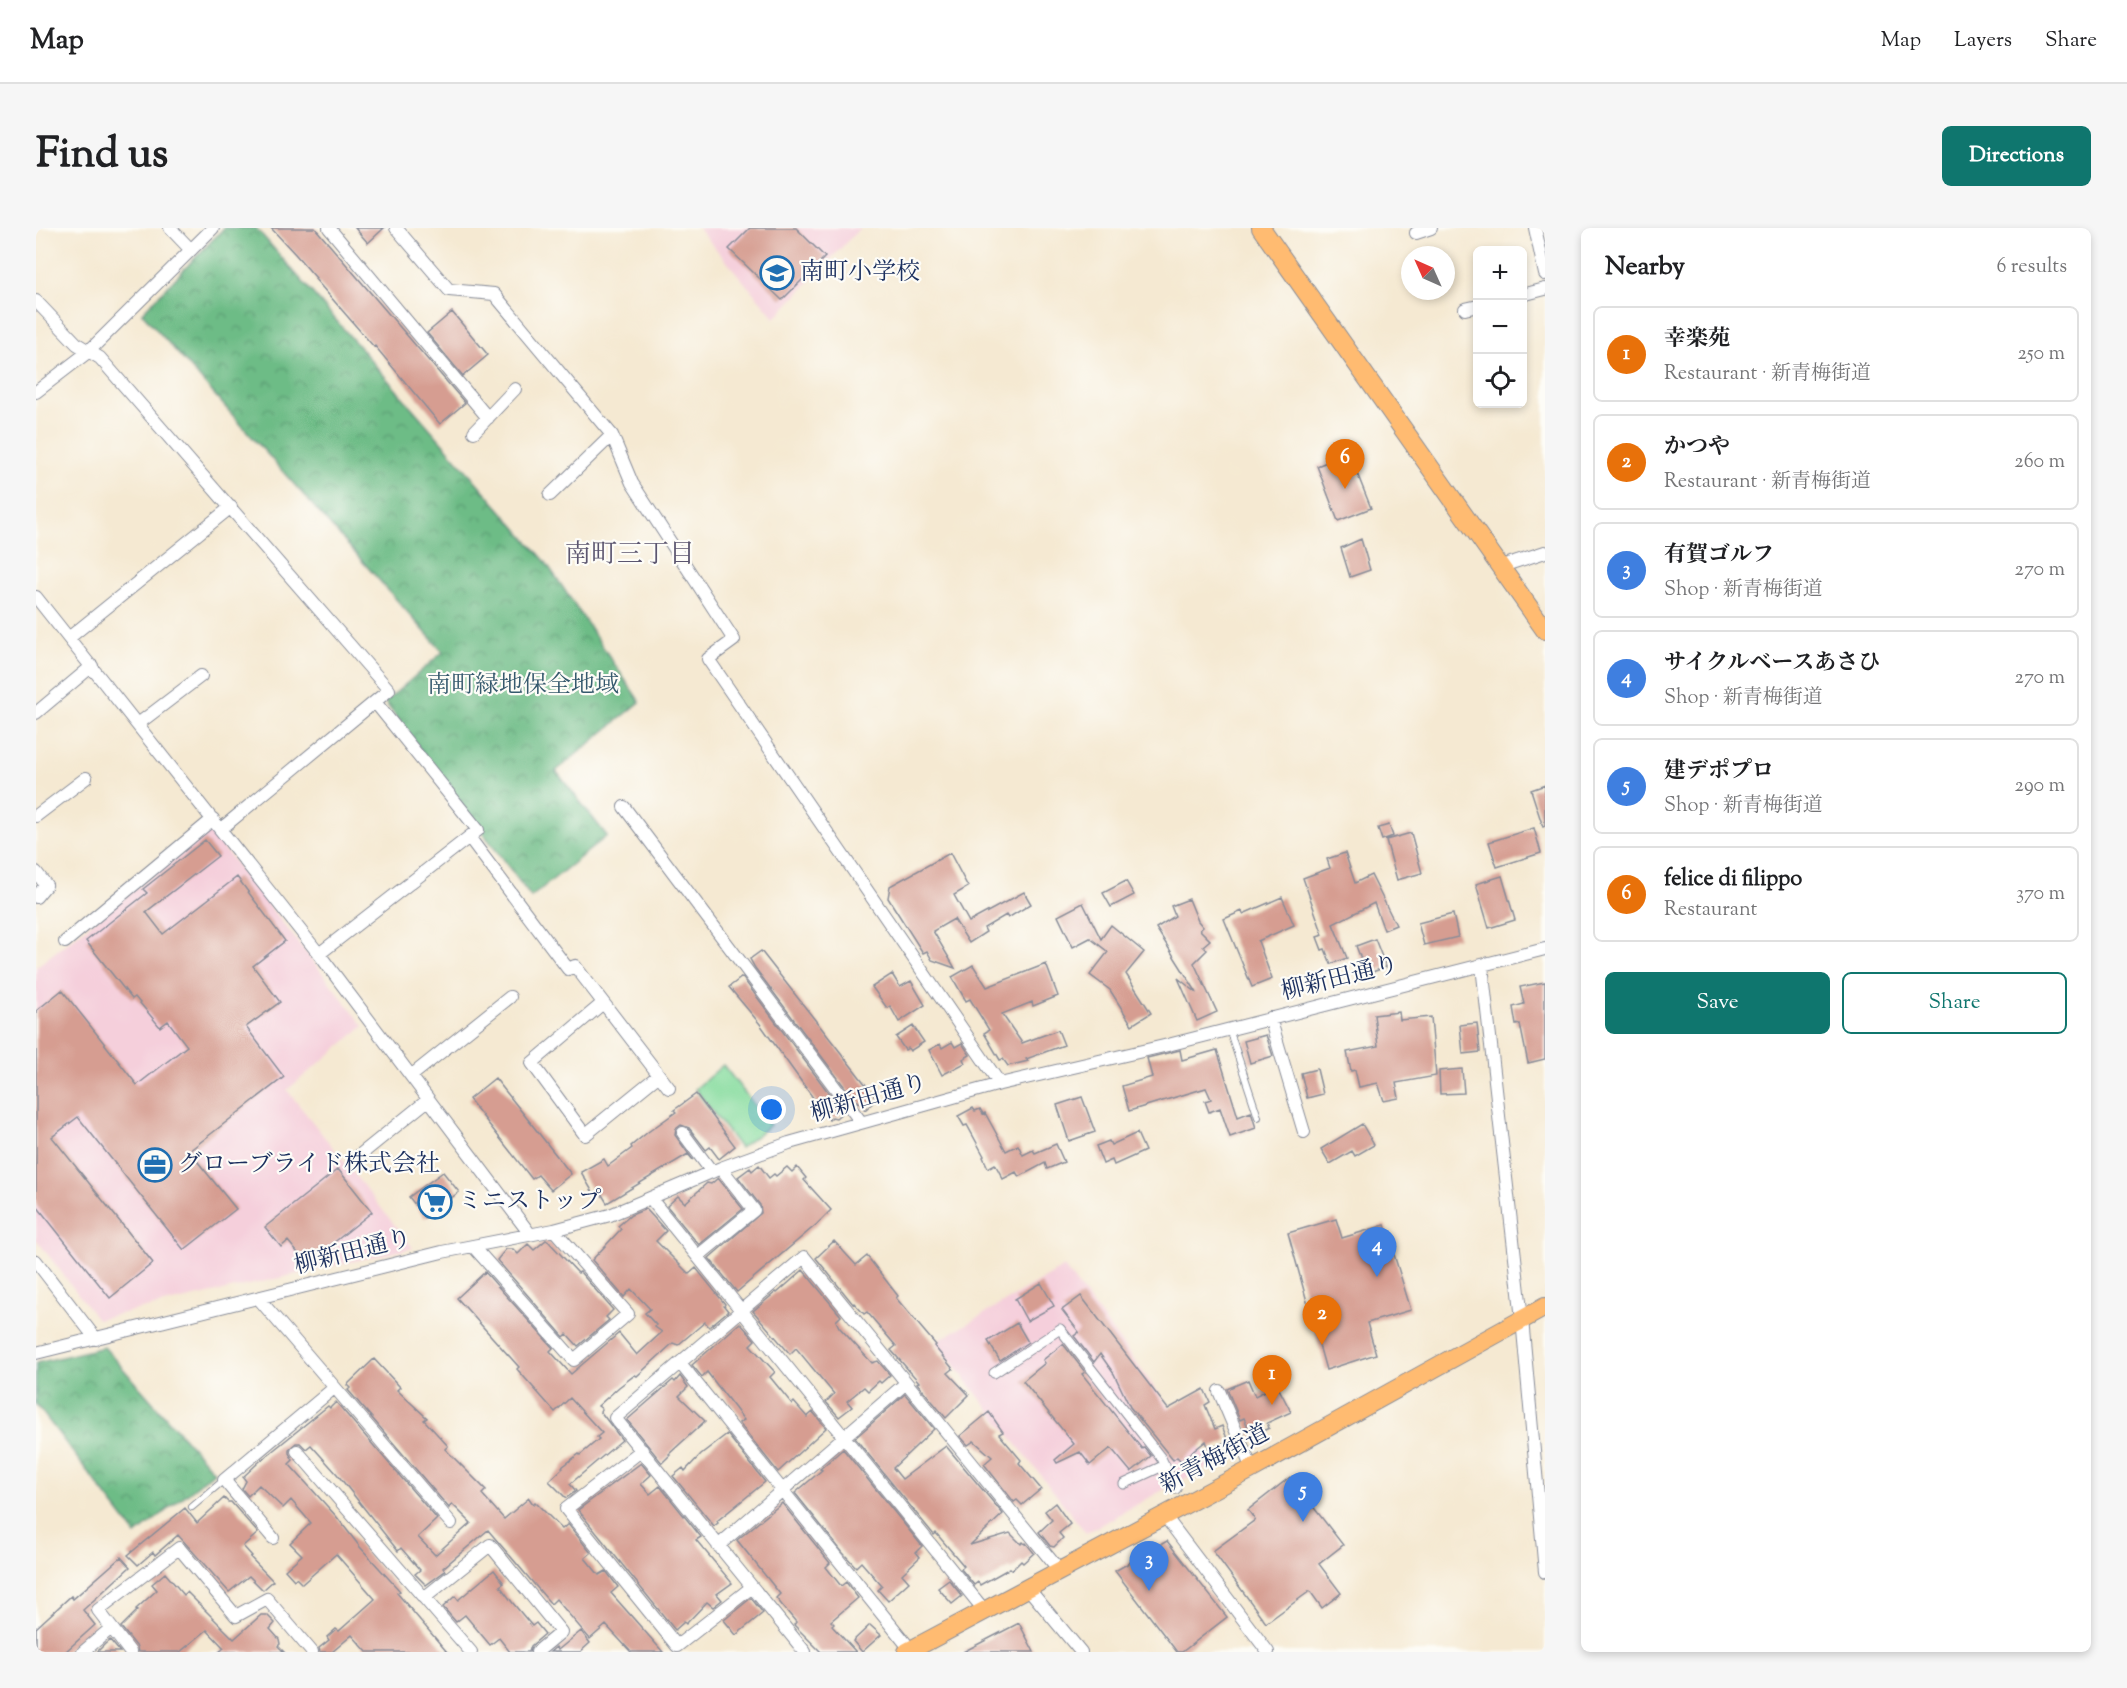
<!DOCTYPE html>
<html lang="en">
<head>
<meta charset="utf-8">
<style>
  body { margin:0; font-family:"Sorts Mill Goudy","Noto Serif JP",serif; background:#f6f6f6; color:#202124 }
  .controls { position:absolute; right:18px; top:18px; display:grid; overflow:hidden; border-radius:9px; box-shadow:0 3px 9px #0003 }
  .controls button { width:54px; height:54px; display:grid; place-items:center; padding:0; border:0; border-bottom:2px solid #e0e0e0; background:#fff; color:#202124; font:30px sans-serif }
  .compass { position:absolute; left:1365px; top:18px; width:54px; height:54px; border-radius:50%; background:#fff; box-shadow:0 3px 9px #0003; rotate:315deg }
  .you { position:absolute; left:736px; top:882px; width:21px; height:21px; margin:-15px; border:4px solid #fff; border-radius:50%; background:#1a73e8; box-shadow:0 0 0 9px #1a73e833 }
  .badge { display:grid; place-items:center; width:39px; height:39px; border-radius:50%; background:#0f766e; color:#fff; font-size:20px; font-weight:700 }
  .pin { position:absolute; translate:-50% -50px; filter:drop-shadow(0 2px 3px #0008) }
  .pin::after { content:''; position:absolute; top:32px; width:21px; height:18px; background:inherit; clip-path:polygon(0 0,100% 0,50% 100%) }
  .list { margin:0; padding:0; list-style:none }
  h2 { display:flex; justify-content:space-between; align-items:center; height:78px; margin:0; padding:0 24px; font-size:26px }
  h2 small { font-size:20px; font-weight:400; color:#757577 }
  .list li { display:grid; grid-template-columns:39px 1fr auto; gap:18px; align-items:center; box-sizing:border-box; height:96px; margin:0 12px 12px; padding:0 12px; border:2px solid #e0e0e0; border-radius:9px }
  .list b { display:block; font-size:22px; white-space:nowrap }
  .list p { margin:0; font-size:20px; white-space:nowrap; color:#757577 }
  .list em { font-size:20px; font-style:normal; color:#757577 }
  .actions { display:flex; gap:12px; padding:18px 24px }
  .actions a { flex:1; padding:14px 0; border:2px solid #0f766e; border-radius:9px; text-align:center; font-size:21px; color:#0f766e }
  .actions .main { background:#0f766e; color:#fff }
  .icon { flex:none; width:33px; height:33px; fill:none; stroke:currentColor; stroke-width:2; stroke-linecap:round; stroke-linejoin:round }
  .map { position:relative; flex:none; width:1509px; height:1424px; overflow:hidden; border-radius:9px }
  header { display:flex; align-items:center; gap:36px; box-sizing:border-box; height:84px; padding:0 30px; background:#fff; border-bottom:2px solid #e0e0e0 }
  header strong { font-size:28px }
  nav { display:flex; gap:33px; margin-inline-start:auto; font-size:21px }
  .intro { display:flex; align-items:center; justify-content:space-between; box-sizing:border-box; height:144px; padding:0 36px }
  h1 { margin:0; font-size:42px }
  .button { padding:15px 27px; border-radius:9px; background:#0f766e; color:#fff; font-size:21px; font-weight:700 }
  main { display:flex; gap:36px; padding:0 36px }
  aside { flex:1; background:#fff; border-radius:9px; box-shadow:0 3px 9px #0003 }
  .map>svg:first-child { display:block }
  .built { fill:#f5cfdb }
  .forest { fill:url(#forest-crowns); stroke:#447672; stroke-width:1.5 }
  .park { fill:#87dc9f; stroke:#51867e; stroke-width:1.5 }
  .building { fill:#d69d91 }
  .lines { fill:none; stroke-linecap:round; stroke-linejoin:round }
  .service-casing { stroke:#888c98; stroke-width:8 }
  .pedestrian-casing { stroke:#888c98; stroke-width:11 }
  .minor-casing { stroke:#888c98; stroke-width:14 }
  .primary-casing { stroke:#888c98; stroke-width:20 }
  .service { stroke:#fff; stroke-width:6 }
  .pedestrian { stroke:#fff; stroke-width:9 }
  .minor { stroke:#fff; stroke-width:12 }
  .primary { stroke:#ffbb71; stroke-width:18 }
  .labels { text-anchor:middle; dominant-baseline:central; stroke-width:4.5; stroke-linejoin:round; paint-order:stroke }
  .poi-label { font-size:24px; fill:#1b2f5e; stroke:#fdfcf7; text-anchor:start }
  .park-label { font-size:24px; fill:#365a6e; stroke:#fdfcf7 }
  .street-label { font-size:24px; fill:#1b2f5e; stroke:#fdfcf7 }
  .neighbourhood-label { font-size:26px; fill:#5c5670; stroke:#fdfcf7 }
</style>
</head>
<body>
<header>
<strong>Map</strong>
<nav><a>Map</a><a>Layers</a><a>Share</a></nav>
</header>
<div class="intro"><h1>Find us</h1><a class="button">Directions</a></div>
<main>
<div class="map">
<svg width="1509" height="1424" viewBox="0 0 1509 1424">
  <defs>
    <pattern id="forest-crowns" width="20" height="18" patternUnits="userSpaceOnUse" patternTransform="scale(1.5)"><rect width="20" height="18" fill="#6dbc86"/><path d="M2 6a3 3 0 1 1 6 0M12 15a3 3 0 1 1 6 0" fill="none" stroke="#599971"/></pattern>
  </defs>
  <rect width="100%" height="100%" fill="#fdfcf7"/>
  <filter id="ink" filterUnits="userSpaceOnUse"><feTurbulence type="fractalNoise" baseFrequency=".0167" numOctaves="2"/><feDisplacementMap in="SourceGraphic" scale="12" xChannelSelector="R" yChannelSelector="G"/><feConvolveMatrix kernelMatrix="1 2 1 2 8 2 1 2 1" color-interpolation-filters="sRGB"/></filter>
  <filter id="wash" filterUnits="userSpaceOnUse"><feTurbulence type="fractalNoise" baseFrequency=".008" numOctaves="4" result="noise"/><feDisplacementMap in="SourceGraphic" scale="24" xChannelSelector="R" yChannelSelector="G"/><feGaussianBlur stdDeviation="1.35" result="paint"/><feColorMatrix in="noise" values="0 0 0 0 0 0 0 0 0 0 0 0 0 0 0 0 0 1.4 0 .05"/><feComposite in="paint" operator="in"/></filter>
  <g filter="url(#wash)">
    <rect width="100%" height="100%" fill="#f5e9d2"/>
    <path class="built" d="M662,0H824L739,90Z
      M174,603L328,798L251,862L377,1020L61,1091L0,1011V739Z
      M1028,1039L1177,1237L1134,1258L1050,1305L900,1114Z"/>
    <path class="forest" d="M188,0H220L509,333L604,474L520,543L571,608L495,669L349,474L407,424L106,85Z
      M68,1119L178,1244L100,1307L0,1176V1135Z"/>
    <path class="park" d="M687,837L734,897L704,920L659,861Z"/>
    <g id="blocks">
      <path class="building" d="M235,0H279L429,175L404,196L339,118L338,119L279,51L280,50L260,27Z
        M319,0H348L332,15Z
        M714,0H760L789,29L746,72L693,21Z
        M416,84L452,127L427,148L391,105Z
        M1313,225L1335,280L1302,293L1281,238Z
        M1325,311L1334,342L1314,349L1305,320Z
        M1509,557V598L1507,599L1495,562Z
        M1353,597L1357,608L1346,612L1342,600Z
        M1498,600L1505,625L1461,639L1453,614Z
        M1375,605L1386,645L1361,652L1350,612Z
        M169,612L182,628L110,684L127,706L201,649L249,713L217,738L244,774L210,799L248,849L153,923L200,981L148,1022L42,889L16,909L117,1035L74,1070L0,977V783L26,762L101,857L151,818L132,793L124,799L99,769L96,771L50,713L111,665L107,661Z
        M914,625L932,659L918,667L933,694L988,664L995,676L972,690L970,687L948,700L950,704L933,715L918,691L897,703L919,740L896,732L891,723L887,725L852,670L854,658Z
        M1309,625L1319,655L1335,647L1360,697L1348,702L1338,675L1297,696L1311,730L1295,736L1289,721L1286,722L1281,709L1287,707L1267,650L1294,640L1291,631Z
        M1466,648L1479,692L1453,700L1440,656Z
        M1090,653L1098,667L1075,679L1067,665Z
        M1246,669L1258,697L1222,713L1236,751L1216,759L1188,691L1206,683L1207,686Z
        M1153,671L1162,693L1167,699L1164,702L1174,712L1167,718L1171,722L1158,735L1181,784L1161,793L1142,750L1161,765L1120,700L1139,688L1135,678Z
        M1047,675L1065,711L1075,697L1108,724L1090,746L1115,785L1096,797L1074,762L1054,747L1072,724L1054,710L1037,719L1022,688Z
        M1417,686L1422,709L1388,717L1382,695Z
        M1339,711L1350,739L1331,746L1320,718Z
        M725,723L841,871L829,882L822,873L820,874L719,740L714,731Z
        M1010,736L1022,768L997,778L996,774L966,786L986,815L1022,802L1028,817L990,831L992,833L972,838L967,831L964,832L948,805L953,802L934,771L930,773L916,749L937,737L951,759Z
        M856,746L864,759L875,753L889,777L863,794L854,778L851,780L836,759Z
        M706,749L807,884L800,890L796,889L793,892L724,796L693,759Z
        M1509,754V831L1492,835L1484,796L1480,797L1477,779L1488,776L1484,759Z
        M1363,784L1364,792L1395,789L1400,848L1360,855L1363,870L1348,873L1342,855L1323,859L1319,842L1315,843L1311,824L1342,818L1338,787Z
        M1441,795L1444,824L1427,826L1424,797Z
        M877,798L888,814L874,823L872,820L869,822L860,809Z
        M1230,807L1237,828L1214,835L1208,813Z
        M916,814L919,819L926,815L934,827L927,831L929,835L906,847L893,822L904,816L906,820Z
        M1144,822L1146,832L1181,822L1202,889L1215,884L1220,900L1194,909L1184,880L1173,884L1169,873L1175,871L1170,860L1093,883L1086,858L1116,849L1111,830Z
        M1281,841L1287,866L1271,870L1265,845Z
        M1426,841L1428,865L1404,866L1403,843Z
        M459,850L535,946L515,962L502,947L496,951L433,871Z
        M660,866L699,918L683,931L674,919L670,922L653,900L645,897L640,901L639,907L657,932L652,926L571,975L565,965L559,968L545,944L568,931L572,938L596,920L595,918L612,904L640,884L638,882Z
        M1046,869L1059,904L1033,913L1021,877Z
        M937,880L939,883L944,881L947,886L949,885L970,923L982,917L987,927L997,922L999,925L1020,916L1028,934L1011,941L1009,935L983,949L980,944L967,951L959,936L952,940L947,929L948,928L931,897L928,898L922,888Z
        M1326,896L1338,917L1319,928L1316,923L1294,936L1285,921Z
        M1101,905L1109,923L1078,937L1076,932L1067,936L1060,918L1073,913L1075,917Z
        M723,937L733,950L738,946L740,948L751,939L756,944L761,939L770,950L768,952L795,982L781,996L701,1064L673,1030L725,985L724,977L702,949L714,940L716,943Z
        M302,941L336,984L271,1036L252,1013L245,1019L229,999Z
        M407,944L423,964L389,990L373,969Z
        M682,950L707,981L663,1017L631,978L642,968L649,975L671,955L675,956Z
        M610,981L630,1003L620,1013L653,1046L660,1040L689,1076L688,1078L692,1083L673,1099L669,1094L642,1117L637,1115L601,1148L599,1147L583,1159L562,1178L566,1181L564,1183L586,1212L534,1256L540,1263L530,1270L513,1253L527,1240L526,1239L543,1226L544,1227L563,1211L561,1209L566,1205L534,1170L519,1184L481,1141L483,1139L421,1070L449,1044L517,1120L514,1123L535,1146L583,1105L601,1127L626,1104L619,1099L620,1097L609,1085L614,1081L595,1061L588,1069L556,1032L585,1001L582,998L595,987Z
        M1300,991L1306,1010L1349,997L1375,1082L1331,1095L1340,1126L1290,1142L1252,1005Z
        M510,1012L513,1014L542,1045L544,1044L577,1082L570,1089L573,1092L542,1118L531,1106L528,1109L461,1032L470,1021H477L482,1026L492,1016L498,1022Z
        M798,1013L820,1037L831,1028L862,1068L860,1070L900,1117L898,1118L917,1141L912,1145L933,1167L910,1190L881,1155L883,1154L855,1122L860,1118L831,1084L828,1086L818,1075L817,1076L780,1030Z
        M767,1042L805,1088L800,1093L803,1099L836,1135L842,1133L854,1147L845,1155L843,1153L832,1163L828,1159L811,1173L816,1179L803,1189L790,1174L798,1166L760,1120L754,1126L717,1083L740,1064L741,1065Z
        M1005,1055L1018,1078L991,1093L979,1071Z
        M1045,1068L1132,1181L1168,1161L1174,1174L1169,1177L1179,1201L1186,1198L1192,1213L1173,1221L1170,1213L1145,1233L1141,1229L1137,1232L1094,1179L1078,1146L1064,1126L1058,1134L1038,1108L1043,1104L1026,1082Z
        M704,1095L719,1112L714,1117L739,1144L734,1149L756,1176L758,1174L771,1189L777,1184L790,1200L742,1244L703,1195L708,1192L671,1144L666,1149L656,1137Z
        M981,1095L992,1114L964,1133L952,1113Z
        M1027,1116L1049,1144L1046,1146L1106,1221L1108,1219L1115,1228L1095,1244L1075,1220L1054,1237L1044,1224L1021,1235L1019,1232L1038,1216L987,1153L1009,1135L1007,1132Z
        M338,1131L364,1159L361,1162L391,1190L388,1192L412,1218L409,1221L450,1262L446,1266L468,1291L493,1270L497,1276L499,1274L526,1301L532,1296L555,1325L549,1330L563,1347L570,1343L582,1359L575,1365L627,1424H595L570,1397L554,1411L520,1371L515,1376L452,1302L407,1340L409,1343L390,1357L379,1346L384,1342L365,1320L362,1323L301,1246L275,1217L270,1221L264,1215H260L253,1221V1225L257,1232L253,1236L300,1288L324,1319L364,1363L361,1365L411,1424H331L316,1407L296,1424H284L283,1420L293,1412L291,1409L300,1401L303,1403L339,1371L300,1326L266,1356L260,1350L258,1352L249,1342L266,1327L254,1315L275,1295L255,1272L247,1280L223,1257L212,1268L206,1261L210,1253L207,1249L223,1234L292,1178L294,1180L300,1174L401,1291L382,1309L399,1327L435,1295L416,1276L413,1280L312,1162L314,1160L311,1157Z
        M644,1148L652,1159L643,1168L669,1193L633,1226L634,1227L626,1235L591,1192L637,1152L639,1154Z
        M1212,1152L1219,1168L1241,1157L1255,1184L1231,1195L1233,1200L1216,1208L1208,1190L1204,1192L1191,1161Z
        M869,1166L898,1201L857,1240L866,1251L910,1218L967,1286L934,1317L974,1305L985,1316L987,1314L989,1316L990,1315L998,1325L987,1335L985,1333L976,1342L974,1340L944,1357L942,1354L938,1357L925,1341L928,1338L900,1305L898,1307L819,1210Z
        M953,1184L967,1204L963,1206L985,1232L983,1235L1005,1261L986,1277L981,1272L978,1274L948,1236L956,1229L938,1213L932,1217L924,1208Z
        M691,1206L729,1254L681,1293L682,1295L678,1298L637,1248L647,1240L649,1243L665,1226Z
        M807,1221L886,1318L880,1324L884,1329L866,1346L873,1354L852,1373L842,1362L846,1358L825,1334L820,1339L807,1325L759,1265L786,1242L784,1241Z
        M605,1235L615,1247L605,1256L614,1266L624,1258L665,1309L660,1312L696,1355L681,1366L686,1372L677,1379L671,1374L650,1396L648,1394L639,1402L542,1282Z
        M1254,1249L1307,1317L1283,1336L1305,1365L1286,1380L1274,1363L1230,1395L1177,1323L1219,1292L1212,1282Z
        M188,1270L192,1274H195L222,1305L207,1318L216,1328L214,1329L237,1353L227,1362L213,1348L193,1364L142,1307L119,1327L117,1324L102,1337L92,1327L149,1280L161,1295Z
        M746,1275L794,1335L790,1339L805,1358L810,1354L822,1370L795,1393L798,1396L796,1398L820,1424H785L758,1397L760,1394L740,1370L744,1366L701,1312Z
        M1019,1275L1034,1296L1023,1305L1027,1310L1018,1319L1014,1318L1003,1304L1016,1292L1009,1283Z
        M1131,1313L1191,1389L1146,1424H1141L1079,1343Z
        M85,1329L94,1339L47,1382L59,1397L29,1424H0V1400L35,1368L37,1371Z
        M458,1342L468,1355L464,1358L476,1374L496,1398L500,1395L509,1406L495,1418L493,1424H474L463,1410L454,1417L429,1387L420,1394L407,1379L419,1368L422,1372Z
        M129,1345L148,1367L151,1364L198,1411L225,1387H231L239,1395L234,1401L243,1411L244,1416L242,1418L248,1424H183L188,1420L171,1402L144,1424H102L101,1419L85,1399L102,1382L100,1381L121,1362L116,1356Z
        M913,1352L926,1368L916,1376L902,1360Z
        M715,1370L727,1385L700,1407L688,1392Z
        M983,1395L998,1424H927Z
        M834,1397L845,1407L826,1424L817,1413Z
        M545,1403L554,1415L544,1424H514L520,1419L522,1422Z
        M74,1412L84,1424H61L69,1416Z"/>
    </g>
  </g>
  <g filter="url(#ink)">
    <use href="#blocks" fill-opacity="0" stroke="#888c98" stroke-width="1.5"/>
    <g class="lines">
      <defs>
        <path id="service" d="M1193,801L1222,889
          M156,1279L188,1252"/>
        <path id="pedestrian" d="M958,1145L1024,1101L1125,1230L1140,1261
          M1088,1256L1129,1237"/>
        <path id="minor" d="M134,0L155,22
          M293,0L452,190
          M360,0L413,62L458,66L576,207L596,255L698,412L672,431L964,856
          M1499,0L1509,46
          M1380,5L1395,0
          M1486,67L1509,61
          M0,73L41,116L64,130L353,462L185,601
          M1429,81L1442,78
          M0,164L52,124L177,0
          M438,204L479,161
          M514,267L576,207
          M1463,339L1509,324
          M0,369L283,726L494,1006
          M34,409L195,279
          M0,485L56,438
          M102,496L165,448
          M588,579L825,894
          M0,588L50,550
          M433,609L532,741L539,738L633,860
          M0,644L10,657L0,669
          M29,714L177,591
          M283,726L442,602L339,474
          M1446,738L1486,1091L1509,1344
          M567,775L496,835L549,907L623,847
          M1234,790L1268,904
          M375,848L474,769
          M647,905L676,944
          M319,931L392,872
          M615,971L948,1382
          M437,1018L538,1132L592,1086L518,1002
          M662,1028L718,982L685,940
          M0,1033L60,1111
          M223,1071L415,1295
          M0,1125L406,1024L518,1002L574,987L685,940L753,915L964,856L1128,818L1509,721
          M644,1135L875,1422
          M1183,1163L1216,1241
          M606,1222L530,1281L641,1418L716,1359
          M261,1223L435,1424
          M1128,1287L1232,1424
          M237,1310L188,1252L298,1160
          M682,1318L870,1155
          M991,1359L1045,1424
          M388,1370L454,1317L525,1404L501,1424
          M47,1424L74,1401
          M94,1424L62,1382L143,1320L200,1388L231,1371L276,1424
          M769,1424L579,1190L768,1029L1023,1342"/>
        <path id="primary" d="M1225,0L1509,402
          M871,1424L1214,1242L1509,1079"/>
      </defs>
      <use href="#service" class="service-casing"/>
      <use href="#pedestrian" class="pedestrian-casing"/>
      <use href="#minor" class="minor-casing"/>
      <use href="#primary" class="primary-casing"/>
      <use href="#service" class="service"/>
      <use href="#pedestrian" class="pedestrian"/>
      <use href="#minor" class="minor"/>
      <use href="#primary" class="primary"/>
    </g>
  </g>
  <defs>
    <symbol id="school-ring" viewBox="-11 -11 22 22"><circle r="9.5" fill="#fdfcf7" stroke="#1f6fb2" stroke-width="1.5"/><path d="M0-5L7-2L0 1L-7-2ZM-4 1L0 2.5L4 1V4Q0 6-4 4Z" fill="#1f6fb2"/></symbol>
    <symbol id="office-ring" viewBox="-11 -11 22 22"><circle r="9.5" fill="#fdfcf7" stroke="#1f6fb2" stroke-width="1.5"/><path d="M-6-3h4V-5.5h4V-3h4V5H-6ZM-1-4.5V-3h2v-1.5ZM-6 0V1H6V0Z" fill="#1f6fb2"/></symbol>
    <symbol id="supermarket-ring" viewBox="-11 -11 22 22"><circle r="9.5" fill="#fdfcf7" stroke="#1f6fb2" stroke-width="1.5"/><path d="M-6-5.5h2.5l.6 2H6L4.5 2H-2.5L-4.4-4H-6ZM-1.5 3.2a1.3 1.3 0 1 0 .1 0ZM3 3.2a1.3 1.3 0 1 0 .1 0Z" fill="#1f6fb2"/></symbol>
  </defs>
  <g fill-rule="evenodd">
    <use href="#school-ring" x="722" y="26" width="38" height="38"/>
    <use href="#office-ring" x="100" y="918" width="38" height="38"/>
    <use href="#supermarket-ring" x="380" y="955" width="38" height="38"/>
  </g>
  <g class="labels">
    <g class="poi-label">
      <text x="764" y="45">南町小学校</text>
      <text x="142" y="937">グローブライド株式会社</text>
      <text x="422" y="974">ミニストップ</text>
    </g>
    <g class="park-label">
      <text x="487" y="458">南町緑地保全地域</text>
    </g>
    <g class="street-label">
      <text transform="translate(1304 751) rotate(-14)">柳新田通り</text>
      <text transform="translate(833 871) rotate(-16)">柳新田通り</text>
      <text transform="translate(317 1025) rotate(-14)">柳新田通り</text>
      <text transform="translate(1179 1232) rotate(-28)">新青梅街道</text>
    </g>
    <g class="neighbourhood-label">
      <text x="594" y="327">南町三丁目</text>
    </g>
  </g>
</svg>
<div class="controls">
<button>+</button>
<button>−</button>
<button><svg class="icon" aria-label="locate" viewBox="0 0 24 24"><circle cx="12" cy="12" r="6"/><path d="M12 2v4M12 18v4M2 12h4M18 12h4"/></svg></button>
</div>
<svg class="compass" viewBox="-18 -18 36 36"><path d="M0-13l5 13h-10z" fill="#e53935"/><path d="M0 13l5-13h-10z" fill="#757577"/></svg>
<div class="you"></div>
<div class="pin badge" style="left:1236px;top:1177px;background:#e8710a">1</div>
<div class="pin badge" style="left:1286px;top:1117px;background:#e8710a">2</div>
<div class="pin badge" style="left:1113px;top:1363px;background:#3f7fe0">3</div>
<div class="pin badge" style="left:1341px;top:1049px;background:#3f7fe0">4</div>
<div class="pin badge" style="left:1267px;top:1294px;background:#3f7fe0">5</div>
<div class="pin badge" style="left:1309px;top:261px;background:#e8710a">6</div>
</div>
<aside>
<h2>Nearby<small>6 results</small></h2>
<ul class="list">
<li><span class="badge" style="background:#e8710a">1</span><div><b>幸楽苑</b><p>Restaurant · 新青梅街道</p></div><em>250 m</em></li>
<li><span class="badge" style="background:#e8710a">2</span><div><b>かつや</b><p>Restaurant · 新青梅街道</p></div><em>260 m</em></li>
<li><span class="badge" style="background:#3f7fe0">3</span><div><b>有賀ゴルフ</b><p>Shop · 新青梅街道</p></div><em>270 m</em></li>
<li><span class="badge" style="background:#3f7fe0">4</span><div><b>サイクルベースあさひ</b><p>Shop · 新青梅街道</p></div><em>270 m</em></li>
<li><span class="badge" style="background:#3f7fe0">5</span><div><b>建デポプロ</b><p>Shop · 新青梅街道</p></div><em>290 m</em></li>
<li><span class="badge" style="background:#e8710a">6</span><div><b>felice di filippo</b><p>Restaurant</p></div><em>370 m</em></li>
</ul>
<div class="actions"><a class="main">Save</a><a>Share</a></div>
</aside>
</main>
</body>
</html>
